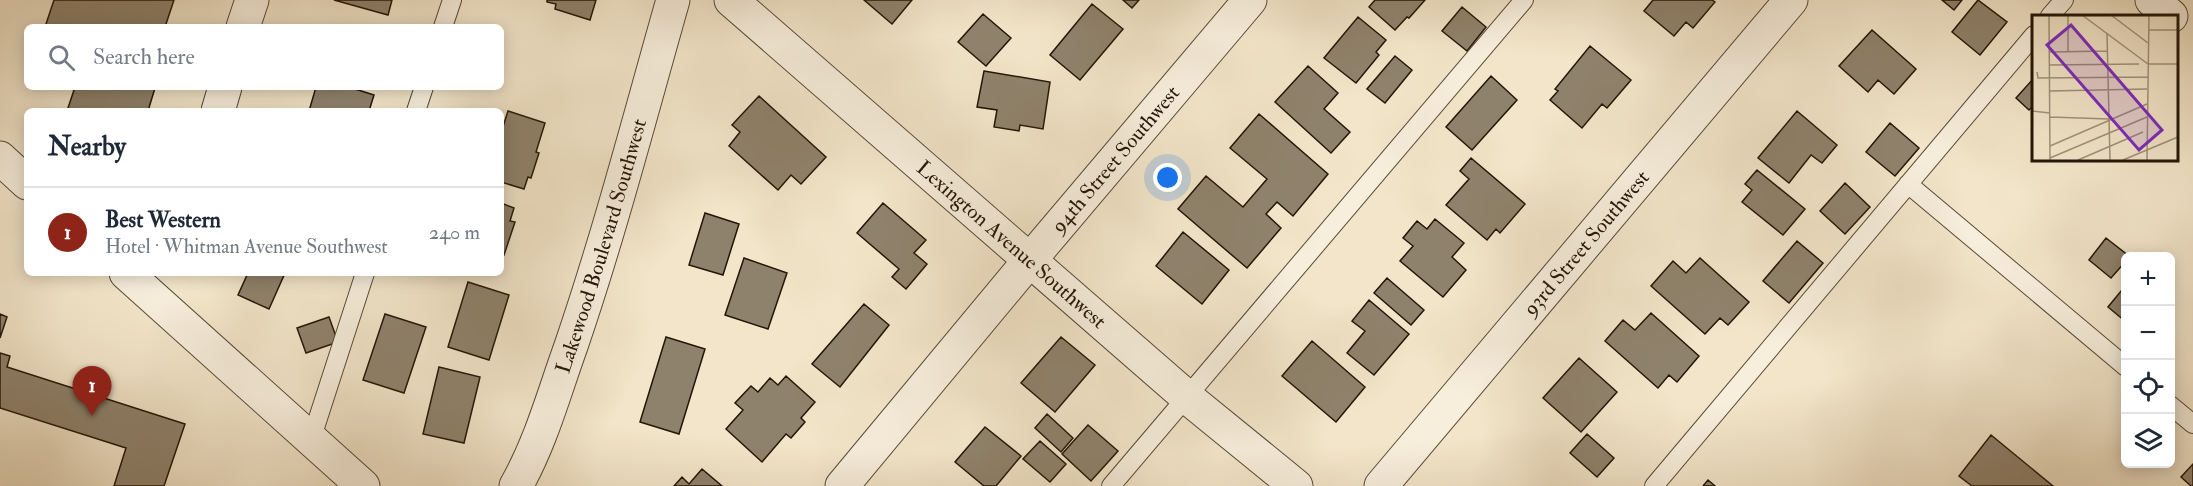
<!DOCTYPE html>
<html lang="en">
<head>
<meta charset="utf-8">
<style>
  body { margin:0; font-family:"IM FELL Double Pica",serif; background:#f6f6f7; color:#1f2937 }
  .controls { position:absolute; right:18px; bottom:18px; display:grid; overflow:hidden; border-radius:9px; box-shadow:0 3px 15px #0003 }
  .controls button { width:54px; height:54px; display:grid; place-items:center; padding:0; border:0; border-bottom:2px solid #e0e1e3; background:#fff; color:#1f2937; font:30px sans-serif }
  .you { position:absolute; left:1168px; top:178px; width:21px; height:21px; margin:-15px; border:4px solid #fff; border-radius:50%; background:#1a73e8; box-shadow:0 0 0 9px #1a73e833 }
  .badge { display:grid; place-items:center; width:39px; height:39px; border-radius:50%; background:#8f2418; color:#fff; font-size:20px; font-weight:700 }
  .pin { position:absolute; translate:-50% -50px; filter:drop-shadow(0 2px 3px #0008) }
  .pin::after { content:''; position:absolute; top:32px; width:21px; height:18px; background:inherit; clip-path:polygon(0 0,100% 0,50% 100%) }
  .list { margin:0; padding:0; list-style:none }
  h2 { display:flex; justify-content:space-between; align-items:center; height:78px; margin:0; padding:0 24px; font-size:26px }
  h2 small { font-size:20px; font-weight:400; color:#747a83 }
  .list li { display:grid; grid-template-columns:39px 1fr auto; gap:18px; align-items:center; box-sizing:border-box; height:90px; padding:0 24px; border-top:2px solid #e0e1e3 }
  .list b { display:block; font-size:22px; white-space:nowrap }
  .list p { margin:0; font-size:20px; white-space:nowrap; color:#747a83 }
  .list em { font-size:20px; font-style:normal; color:#747a83 }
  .icon { flex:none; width:33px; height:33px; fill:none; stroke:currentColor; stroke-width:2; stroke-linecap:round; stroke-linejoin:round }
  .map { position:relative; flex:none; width:2193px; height:486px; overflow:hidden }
  .search { position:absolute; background:#fff; box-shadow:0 3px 15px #0003; left:24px; top:24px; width:480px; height:66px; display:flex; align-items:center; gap:15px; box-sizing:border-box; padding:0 21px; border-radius:9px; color:#747a83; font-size:22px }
  .panel { position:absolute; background:#fff; box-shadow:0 3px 15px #0003; left:24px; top:108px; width:480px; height:168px; border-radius:9px }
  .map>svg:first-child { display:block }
  .building { fill:#8f826c; stroke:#231607; stroke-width:1.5 }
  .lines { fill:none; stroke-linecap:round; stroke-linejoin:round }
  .service-casing { stroke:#574a38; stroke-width:20 }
  .minor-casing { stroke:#574a38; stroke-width:35 }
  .tertiary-casing { stroke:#574a38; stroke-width:35 }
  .service { stroke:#f7eedc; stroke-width:18 }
  .minor { stroke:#f7eedc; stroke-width:33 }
  .tertiary { stroke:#f7eedc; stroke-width:33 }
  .labels { text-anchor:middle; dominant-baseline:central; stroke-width:4.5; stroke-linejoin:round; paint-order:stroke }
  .street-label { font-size:21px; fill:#231607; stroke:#f7eedc }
  .inset-road { fill:none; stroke:#9f927b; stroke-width:1.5 }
  .view { fill:#7b2cbf; fill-opacity:0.15; stroke:#7b2cbf; stroke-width:3 }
  .inset-edge { fill:none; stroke:#231607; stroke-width:3 }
</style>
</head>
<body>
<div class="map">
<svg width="2193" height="486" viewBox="0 0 2193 486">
  <rect width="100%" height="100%" fill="#f2e5c9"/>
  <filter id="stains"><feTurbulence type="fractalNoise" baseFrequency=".00333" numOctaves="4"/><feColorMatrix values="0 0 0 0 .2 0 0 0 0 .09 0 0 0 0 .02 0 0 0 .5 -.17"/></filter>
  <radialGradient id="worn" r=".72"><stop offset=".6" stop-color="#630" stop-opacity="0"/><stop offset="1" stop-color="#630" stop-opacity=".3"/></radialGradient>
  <path class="building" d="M54,0H174L165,27H45Z
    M334,0H392L388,15Z
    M547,0H596L590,20L555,9L556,4L547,2Z
    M864,0H912L892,24Z
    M1123,0H1139L1132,8Z
    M1375,0H1425L1409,18L1407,17L1395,30L1369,7Z
    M1653,0H1712L1715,2L1693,28L1686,22L1674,36L1644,11Z
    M1942,0H1962L1954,10Z
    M1978,0L2007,22L1980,55L1952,32Z
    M1092,4L1123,29L1080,80L1050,55Z
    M1462,7L1486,27L1467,51L1442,31Z
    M983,14L1011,38L986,66L958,42Z
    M1358,17L1386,40L1376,52L1379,55L1356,83L1324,58Z
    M1872,30L1916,69L1894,94L1878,80L1868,92L1839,66Z
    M1590,46L1631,80L1607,108L1602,104L1582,128L1550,100L1558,91L1555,89Z
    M1395,56L1412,70L1385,103L1367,89Z
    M1308,66L1338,93L1324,109L1350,132L1331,153L1275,102Z
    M984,71L1050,82L1043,129L1020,125L1019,131L994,127L997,110L977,107Z
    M1491,76L1517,100L1472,150L1446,127Z
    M2034,78V105L2029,110L2016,98Z
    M75,87H154L155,88L148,111H67Z
    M316,87H349L374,95L369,111H309Z
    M759,96L826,157L801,184L791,175L778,190L729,146L740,132L732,125Z
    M508,111L545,123L536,152L539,153L531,178L528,177L524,189L501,182V133Z
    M1797,111L1837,145L1822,163L1811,155L1789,183L1758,158Z
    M1259,114L1328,174L1293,216L1277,202L1266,214L1281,228L1247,268L1178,209L1206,176L1243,207L1267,179L1230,148Z
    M1890,123L1919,148L1895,176L1866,152Z
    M1471,158L1525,204L1500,233L1496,229L1487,240L1446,205L1469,179L1460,171Z
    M1757,170L1805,209L1783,235L1742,202L1752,190L1745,184Z
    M1845,183L1870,207L1845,234L1820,211Z
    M501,203L514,208L510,221L515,222L504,255L501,254Z
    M883,203L926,240L914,253L927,264L906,289L892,277L899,269L857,233Z
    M705,213L739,224L723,275L689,265Z
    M1435,219L1464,243L1452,257L1466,270L1443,297L1400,261L1413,246L1403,238L1417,221L1427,229Z
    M1183,232L1229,270L1202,304L1156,266Z
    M2106,238L2129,256H2126V261L2111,278L2089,260Z
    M1797,241L1823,263L1789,303L1763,281Z
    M744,258L787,273L768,329L725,315Z
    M1700,258L1749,302L1728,325L1720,318L1705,334L1651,286L1673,261L1686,273Z
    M248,273H285L269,309L238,295Z
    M1387,278L1424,310L1411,325L1374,293Z
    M468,282L509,295L489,360L448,347Z
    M2126,285V322L2108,307Z
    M1369,300L1409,334L1374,375L1347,353L1365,331L1352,321Z
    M864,304L889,325L840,387L812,364Z
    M1651,313L1699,356L1677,382L1669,375L1658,388L1605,341L1623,320L1635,330Z
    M0,314L7,317L0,338Z
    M385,314L426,327L404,393L363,380Z
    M329,317L338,342L306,353L297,328Z
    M666,337L705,349L679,434L640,422Z
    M1061,337L1095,365L1055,412L1021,383Z
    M1312,341L1365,387L1336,422L1282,376Z
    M0,353L10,356L7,367L185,424L164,486H114L126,448L0,408Z
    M1579,358L1617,392L1581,432L1543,398Z
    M439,367L480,377L464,443L423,434Z
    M786,376L815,402L801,418L805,422L791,438L786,434L762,462L726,429L743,410L735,403L751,386L758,392L770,378L778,385Z
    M1047,414L1073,438L1061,452L1035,428Z
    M1088,425L1118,451L1091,481L1062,454Z
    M985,427L1021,456L996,486H984L955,462Z
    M1587,434L1614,458L1597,477L1570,453Z
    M1991,435L2053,486H1972L1959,476Z
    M1040,441L1066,464L1050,482L1023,459Z
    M2193,464V486H2191L2181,477Z
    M702,469L722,486H674L682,477L689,484Z
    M1708,480L1715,486H1703Z"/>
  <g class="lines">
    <defs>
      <path id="service" d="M2050,16L2064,0
        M443,27L452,0
        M416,111L424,87
        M1908,184L2126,367
        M2170,405L2193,424
        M311,440L365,273
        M1111,486L1524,0
        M1654,486L2034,35"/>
      <g id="minor">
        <path id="s1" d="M731,0L1188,398L1296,486"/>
        <path d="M243,27L252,0"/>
        <path d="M218,111L225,87"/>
        <path id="s2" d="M516,486C541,442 554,393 571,346C610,232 640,116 673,0"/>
        <path id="s3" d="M842,486L1029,261L1250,0"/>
        <path id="s4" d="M1381,486L1791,0"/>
      </g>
      <path id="tertiary" d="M2152,0L2171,16
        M0,158L27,183
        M126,273L363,486"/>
    </defs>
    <use href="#service" class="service-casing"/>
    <use href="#minor" class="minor-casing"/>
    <use href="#tertiary" class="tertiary-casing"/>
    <use href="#service" class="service"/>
    <use href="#minor" class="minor"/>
    <use href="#tertiary" class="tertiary"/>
  </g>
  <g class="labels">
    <g class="street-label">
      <text stroke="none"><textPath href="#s3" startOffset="426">94th Street Southwest</textPath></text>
      <text stroke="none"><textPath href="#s4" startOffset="318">93rd Street Southwest</textPath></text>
      <text stroke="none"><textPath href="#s2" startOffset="255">Lakewood Boulevard Southwest</textPath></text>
      <text stroke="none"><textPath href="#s1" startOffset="372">Lexington Avenue Southwest</textPath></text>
    </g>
  </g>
  <g transform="translate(2032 15)">
    <rect width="146" height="146" fill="#f2e5c9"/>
    <path class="inset-road" d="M17,0L18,145M36,0V36M50,0L116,49M79,0L116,28M117,15H146M75,19L78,145M17,37L76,36M116,49H146M17,50L107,49M5,57L6,63L116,62M18,76L115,74M0,96L18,98M18,102L77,104M18,131L115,89M18,143L115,102M46,145L111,117M91,145L146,122M115,145L117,0"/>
    <path class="view" d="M39,10L130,115L107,135L15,30Z"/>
    <rect width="146" height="146" class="inset-edge"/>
  </g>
  <rect width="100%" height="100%" filter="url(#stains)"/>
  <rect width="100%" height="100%" fill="url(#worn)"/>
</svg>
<div class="controls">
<button>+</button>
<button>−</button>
<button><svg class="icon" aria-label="locate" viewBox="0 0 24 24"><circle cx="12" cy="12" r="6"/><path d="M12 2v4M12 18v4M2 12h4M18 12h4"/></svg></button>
<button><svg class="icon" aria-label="layers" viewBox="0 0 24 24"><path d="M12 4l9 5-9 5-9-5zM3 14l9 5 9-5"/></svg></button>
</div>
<div class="you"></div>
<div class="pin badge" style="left:92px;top:416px">1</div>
<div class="search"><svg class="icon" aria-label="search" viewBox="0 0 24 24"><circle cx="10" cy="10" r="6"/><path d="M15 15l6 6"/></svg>Search here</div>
<section class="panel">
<h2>Nearby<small></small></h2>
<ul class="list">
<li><span class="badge">1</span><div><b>Best Western</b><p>Hotel · Whitman Avenue Southwest</p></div><em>240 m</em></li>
</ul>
</section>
</div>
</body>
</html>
